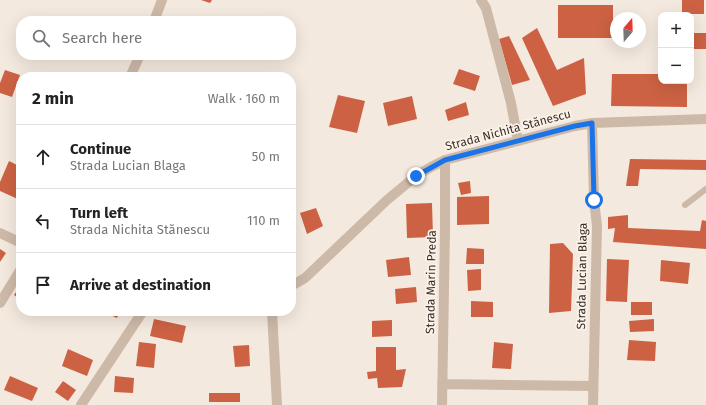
<!DOCTYPE html>
<html lang="en">
<head>
<meta charset="utf-8">
<style>
  body { margin:0; font-family:"Fira Sans",sans-serif; background:#f2f2f2; color:#222 }
  .controls { position:absolute; right:12px; top:12px; display:grid; overflow:hidden; border-radius:8px; box-shadow:0 4px 16px #0002 }
  .controls button { width:36px; height:36px; display:grid; place-items:center; padding:0; border:0; border-bottom:1px solid #e0e0e0; background:#fff; color:#222; font:20px sans-serif }
  .compass { position:absolute; left:610px; top:12px; width:36px; height:36px; border-radius:50%; background:#fff; box-shadow:0 4px 16px #0002; rotate:19deg }
  .stop { position:absolute; width:12px; height:12px; margin:-9px; border:3px solid #1a73e8; border-radius:50%; background:#fff }
  .stop.end { background:#1a73e8; border-color:#fff; box-shadow:0 1px 4px #0008 }
  .list { margin:0; padding:0; list-style:none }
  h2 { display:flex; justify-content:space-between; align-items:center; height:52px; margin:0; padding:0 16px; font-size:17px }
  h2 small { font-size:13px; font-weight:400; color:#767676 }
  .list li { display:grid; grid-template-columns:26px 1fr auto; gap:12px; align-items:center; box-sizing:border-box; height:64px; padding:0 16px; border-top:1px solid #e0e0e0 }
  .list b { display:block; font-size:15px; white-space:nowrap }
  .list p { margin:0; font-size:13px; white-space:nowrap; color:#767676 }
  .list em { font-size:13px; font-style:normal; color:#767676 }
  .icon { flex:none; width:22px; height:22px; fill:none; stroke:currentColor; stroke-width:2; stroke-linecap:round; stroke-linejoin:round }
  .map { position:relative; flex:none; width:706px; height:405px; overflow:hidden }
  .search { position:absolute; background:#fff; box-shadow:0 4px 16px #0002; left:16px; top:16px; width:280px; height:44px; display:flex; align-items:center; gap:10px; box-sizing:border-box; padding:0 14px; border-radius:16px; color:#767676; font-size:15px }
  .panel { position:absolute; background:#fff; box-shadow:0 4px 16px #0002; left:16px; top:72px; width:280px; height:244px; border-radius:16px }
  .map>svg:first-child { display:block }
  .building { fill:#cc6243 }
  .lines { fill:none; stroke-linecap:round; stroke-linejoin:round }
  .lane { stroke:#cdb9a8; stroke-width:6 }
  .street { stroke:#cdb9a8; stroke-width:10 }
  .route { stroke:#1a73e8; stroke-width:5 }
  .labels { text-anchor:middle; dominant-baseline:central; stroke-width:3.5; stroke-linejoin:round; paint-order:stroke }
  .street-label { font-size:12px; fill:#3a2e29; stroke:#fbf3ea }
</style>
</head>
<body>
<div class="map">
<svg width="706" height="405" viewBox="0 0 706 405">
  <rect width="100%" height="100%" fill="#f4e9de"/>
  <path class="building" d="M201,0H212L210,3Z
    M682,0H704V14H682Z
    M558,5H613V38H558Z
    M537,28L557,70L584,58L586,94L553,106L522,38Z
    M691,33H706V49H691Z
    M509,36L530,80L512,85L499,39Z
    M459,69L480,76L475,91L453,84Z
    M5,70L20,75L12,97L0,93V83Z
    M612,74H661V81H687V107L611,106Z
    M338,95L365,101L357,133L329,127Z
    M412,96L417,119L388,126L383,103Z
    M466,102L469,115L448,121L445,110Z
    M630,159L706,160V170L640,169L638,186H626Z
    M9,161L21,167L20,200L0,191V182Z
    M470,181L471,193L461,195L458,183Z
    M489,196V224L457,225V197Z
    M432,203L433,237L407,238L406,204Z
    M316,208L323,226L307,234L300,213Z
    M628,215V228L700,231L702,220L706,221V249L613,242L615,228L608,229V217Z
    M563,243L573,254L571,311L549,313L550,244Z
    M467,248L484,249V264H466Z
    M0,249L6,253L0,262Z
    M409,257L411,275L388,277L386,260Z
    M607,259L629,260L627,302L606,301Z
    M661,260L690,263L688,284L660,281Z
    M481,269V290L468,291L467,270Z
    M21,285V300L14,295Z
    M416,287L417,302L396,304L395,289Z
    M471,301L493,302V317H471Z
    M631,302H652V315H631Z
    M101,311H120L117,318Z
    M154,319L186,326L182,343L150,336Z
    M654,319V331L630,332L629,321Z
    M392,320V336L372,337V321Z
    M629,340L656,342L655,361L627,360Z
    M139,342L156,344L154,368L136,366Z
    M494,342L513,344L511,369L492,368Z
    M249,345L250,366L235,367L233,346Z
    M376,347H396V370L406,369L402,387L378,388L377,378L368,379L367,372L376,371Z
    M68,349L93,360L87,376L62,366Z
    M10,376L38,388L32,401L4,390Z
    M115,376L134,378L133,393L114,392Z
    M63,381L76,390L68,401L55,392Z
    M209,393H240V402H209Z"/>
  <g class="lines">
    <path class="lane" d="M685,205L706,189"/>
    <path class="street" d="M481,0L486,8L511,103L518,141
      M154,21L162,0
      M130,77L140,55
      M592,123L594,200L597,226L593,405
      M0,233L21,243
      M291,286L305,278L387,200L416,176L431,167L445,160L575,126L592,123L706,119
      M0,303L21,269
      M272,311L277,405
      M442,384L592,386
      M81,405L143,311
      M442,405L445,230V160"/>
  </g>
  <g class="lines">
    <path class="route" d="M416,176L445,160L575,126L592,123L594,200"/>
  </g>
  <g class="labels">
    <g class="street-label">
      <text transform="translate(508 130) rotate(-15)">Strada Nichita Stănescu</text>
      <text transform="translate(582 276) rotate(-89)">Strada Lucian Blaga</text>
      <text transform="translate(431 282) rotate(-89)">Strada Marin Preda</text>
    </g>
  </g>
</svg>
<div class="controls">
<button>+</button>
<button>−</button>
</div>
<svg class="compass" viewBox="-18 -18 36 36"><path d="M0-13l5 13h-10z" fill="#e53935"/><path d="M0 13l5-13h-10z" fill="#767676"/></svg>
<div class="stop" style="left:594px;top:200px"></div>
<div class="stop end" style="left:416px;top:176px"></div>
<div class="search"><svg class="icon" aria-label="search" viewBox="0 0 24 24"><circle cx="10" cy="10" r="6"/><path d="M15 15l6 6"/></svg>Search here</div>
<section class="panel">
<h2>2 min<small>Walk · 160 m</small></h2>
<ul class="list">
<li><svg class="icon" aria-label="ahead" viewBox="0 0 24 24"><path d="M12 20V5M6 11l6-6 6 6"/></svg><div><b>Continue</b><p>Strada Lucian Blaga</p></div><em>50 m</em></li>
<li><svg class="icon" aria-label="left" viewBox="0 0 24 24"><path d="M17 20v-9H6M10 6l-5 5 5 5"/></svg><div><b>Turn left</b><p>Strada Nichita Stănescu</p></div><em>110 m</em></li>
<li><svg class="icon" aria-label="arrive" viewBox="0 0 24 24"><path d="M6 21V4h12l-3 4 3 4H6"/></svg><div><b>Arrive at destination</b></div></li>
</ul>
</section>
</div>
</body>
</html>
